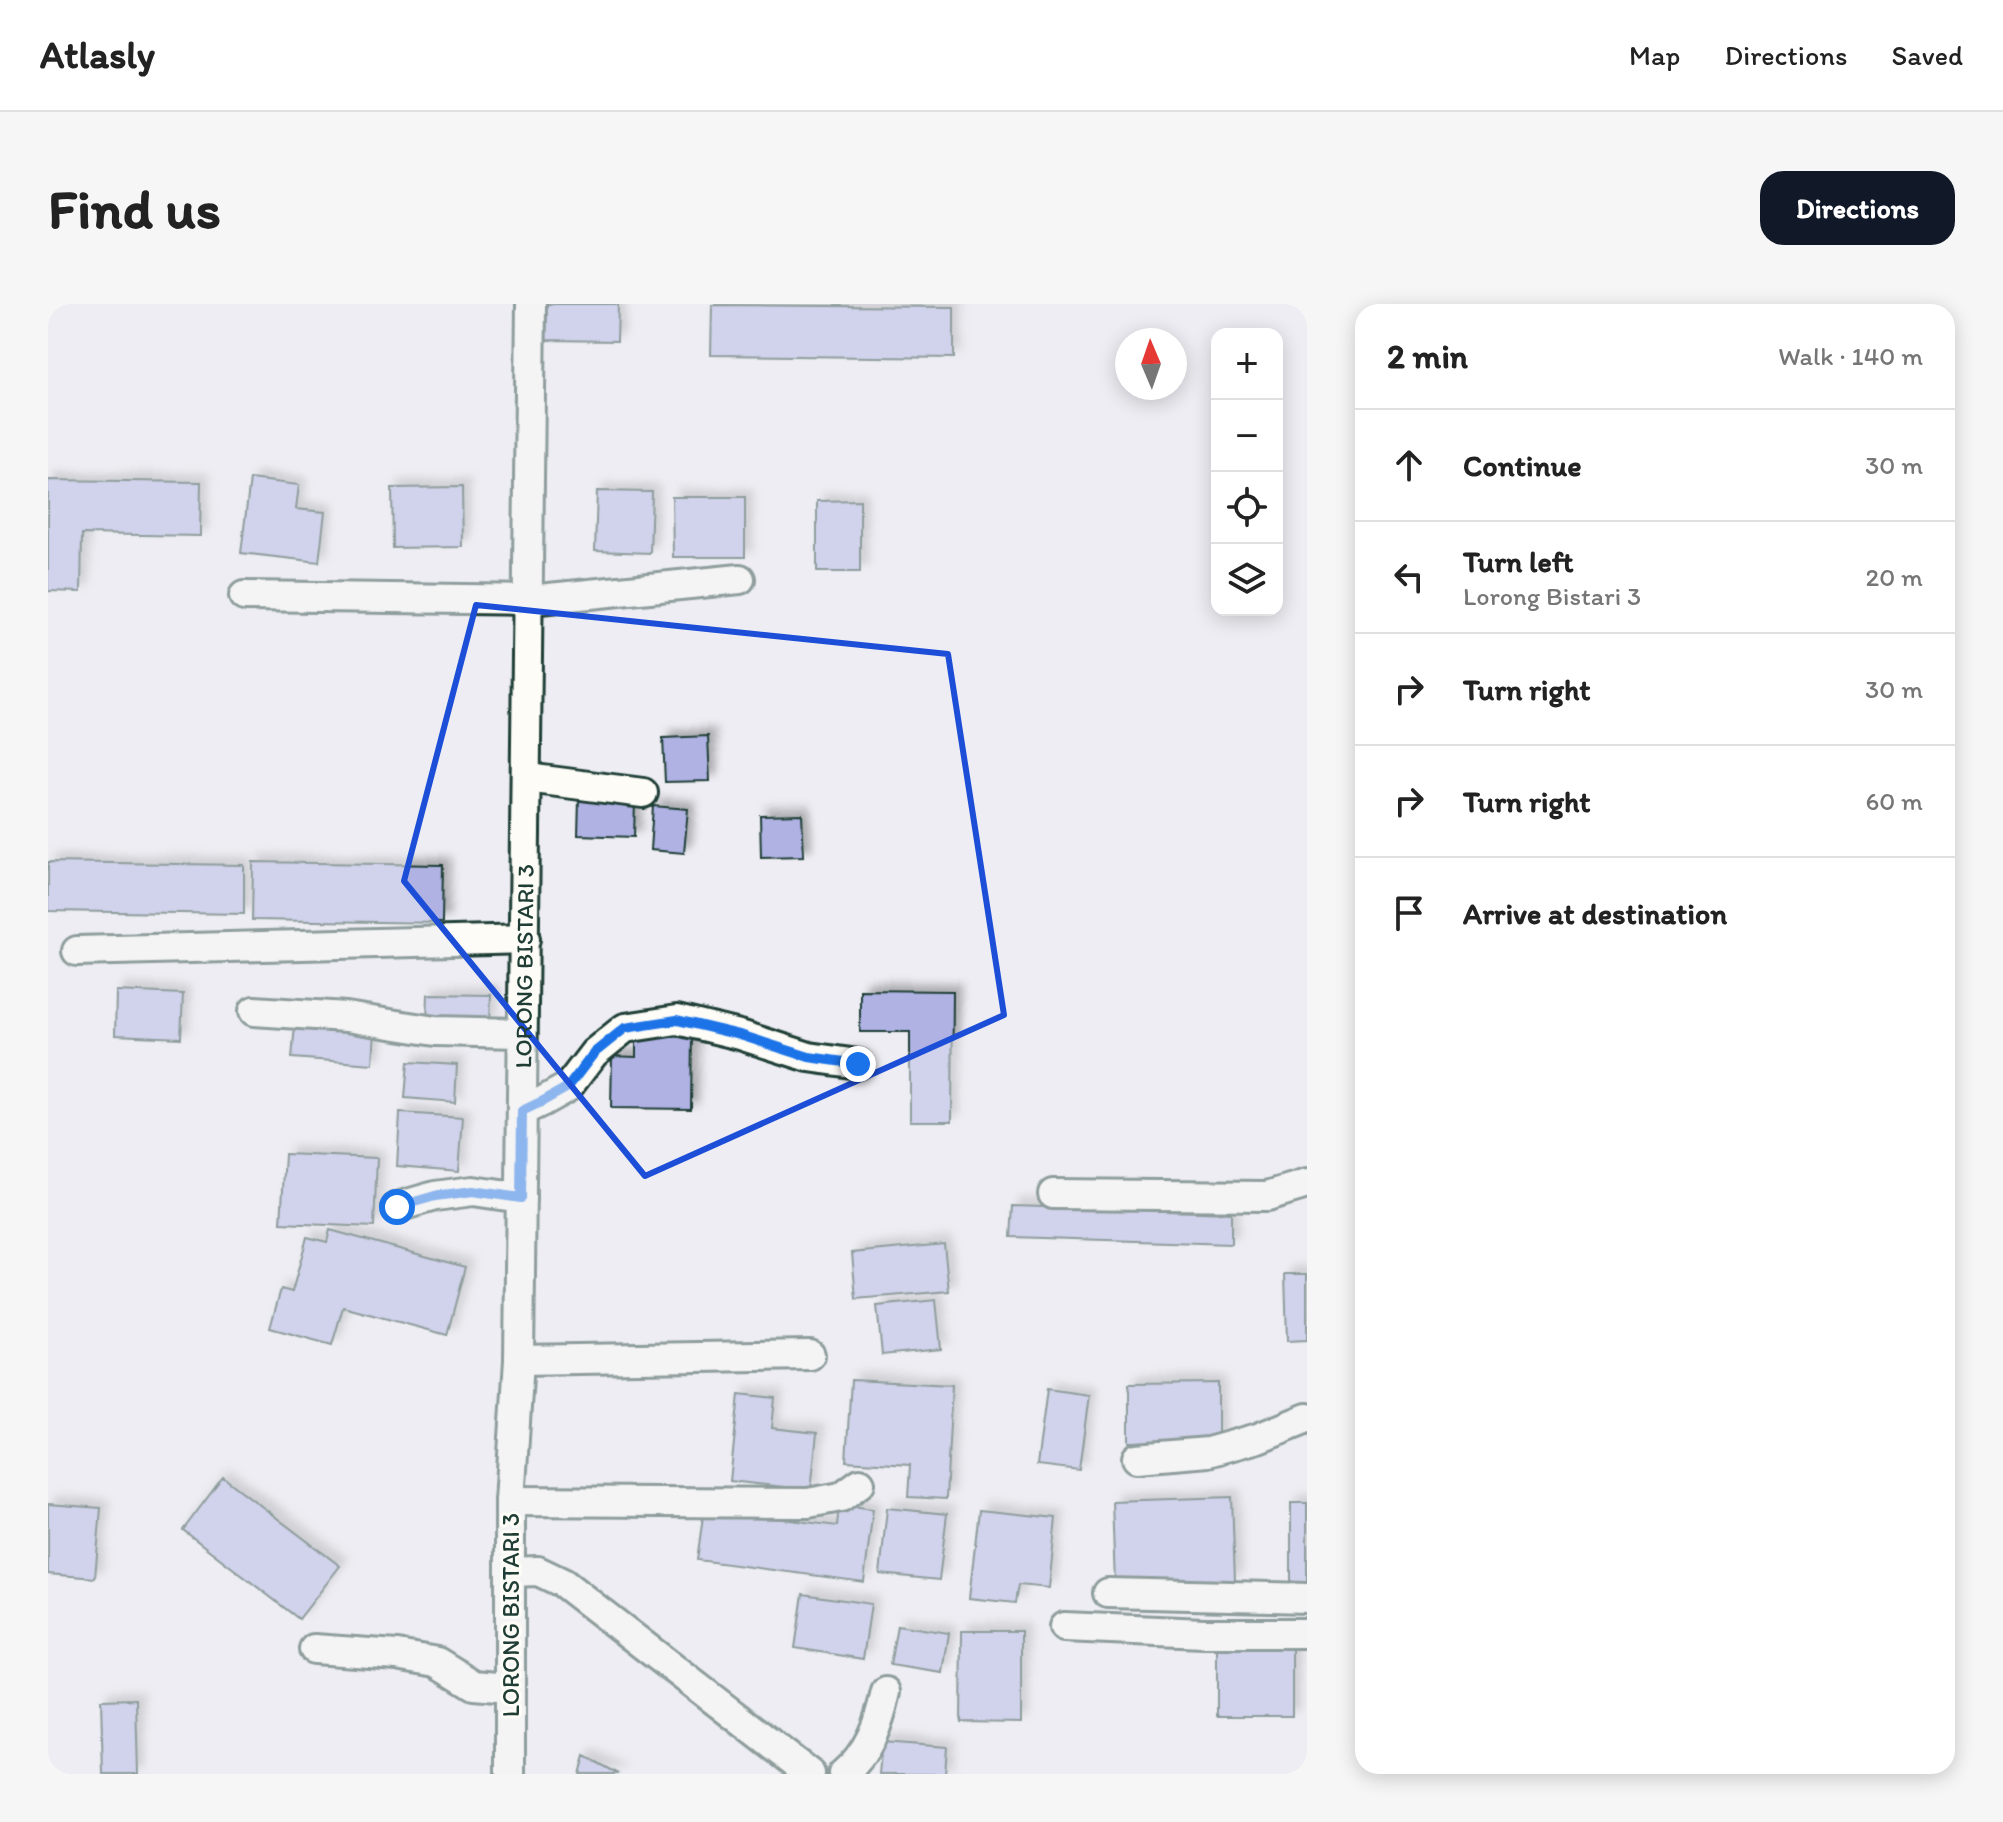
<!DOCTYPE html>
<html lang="en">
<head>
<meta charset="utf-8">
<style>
  body { margin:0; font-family:Itim,sans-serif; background:#f6f6f6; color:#222 }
  .controls { position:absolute; right:24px; top:24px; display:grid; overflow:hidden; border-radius:16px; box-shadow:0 4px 20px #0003 }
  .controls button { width:72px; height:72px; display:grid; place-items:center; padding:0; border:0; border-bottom:2px solid #e0e0e0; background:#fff; color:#222; font:40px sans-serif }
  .compass { position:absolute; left:1067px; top:24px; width:72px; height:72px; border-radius:50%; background:#fff; box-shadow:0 4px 20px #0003; rotate:358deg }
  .stop { position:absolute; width:24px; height:24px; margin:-18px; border:6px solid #1a73e8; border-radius:50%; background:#fff }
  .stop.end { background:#1a73e8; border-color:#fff; box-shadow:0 2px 8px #0008 }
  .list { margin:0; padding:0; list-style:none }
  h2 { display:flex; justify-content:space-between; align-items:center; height:104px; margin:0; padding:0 32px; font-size:34px }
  h2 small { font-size:26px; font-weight:400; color:#767676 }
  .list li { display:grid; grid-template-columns:52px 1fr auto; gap:24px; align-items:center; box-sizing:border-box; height:112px; padding:0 32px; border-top:2px solid #e0e0e0 }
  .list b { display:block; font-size:30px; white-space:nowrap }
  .list p { margin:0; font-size:26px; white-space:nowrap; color:#767676 }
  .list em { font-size:26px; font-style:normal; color:#767676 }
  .icon { flex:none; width:44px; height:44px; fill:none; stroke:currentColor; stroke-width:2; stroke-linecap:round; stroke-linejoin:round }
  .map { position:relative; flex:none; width:1259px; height:1470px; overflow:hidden; border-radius:24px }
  header { display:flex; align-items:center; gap:48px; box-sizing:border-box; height:112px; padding:0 40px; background:#fff; border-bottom:2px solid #e0e0e0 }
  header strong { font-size:38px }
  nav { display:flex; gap:44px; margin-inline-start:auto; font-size:28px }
  .intro { display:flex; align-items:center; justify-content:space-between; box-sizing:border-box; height:192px; padding:0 48px }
  h1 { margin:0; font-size:56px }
  .button { padding:20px 36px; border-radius:24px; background:#111827; color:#fff; font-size:28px; font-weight:700 }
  main { display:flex; gap:48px; padding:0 48px }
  aside { flex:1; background:#fff; border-radius:24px; box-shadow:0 4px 20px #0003 }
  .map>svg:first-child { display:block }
  .building { fill:#afb2e3; stroke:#1f3d34; stroke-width:2; filter:url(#shadow) }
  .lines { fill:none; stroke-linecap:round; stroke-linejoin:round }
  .minor-casing { stroke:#1f3d34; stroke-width:34 }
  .minor { stroke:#fdfcf7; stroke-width:28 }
  .route { stroke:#1a73e8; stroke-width:10 }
  .marked { fill:none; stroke:#1d4ed8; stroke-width:6; stroke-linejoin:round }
  .labels { text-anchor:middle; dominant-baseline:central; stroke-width:6; stroke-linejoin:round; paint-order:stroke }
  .street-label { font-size:24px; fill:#1f3d34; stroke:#fdfcf7 }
</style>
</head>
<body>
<header>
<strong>Atlasly</strong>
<nav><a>Map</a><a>Directions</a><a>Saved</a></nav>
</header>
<div class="intro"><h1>Find us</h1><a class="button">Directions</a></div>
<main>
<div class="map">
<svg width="1259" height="1470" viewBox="0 0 1259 1470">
  <defs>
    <filter id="shadow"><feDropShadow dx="7" dy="-7" stdDeviation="4" flood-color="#0004"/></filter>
  </defs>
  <rect width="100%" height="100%" fill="#ededf3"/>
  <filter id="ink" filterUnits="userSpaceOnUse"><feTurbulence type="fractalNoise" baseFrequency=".0125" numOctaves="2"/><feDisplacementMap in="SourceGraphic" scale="16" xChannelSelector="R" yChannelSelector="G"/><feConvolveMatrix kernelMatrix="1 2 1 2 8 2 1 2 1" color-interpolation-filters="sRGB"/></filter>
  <g filter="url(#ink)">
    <path class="building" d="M499,0H570L569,37L498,36Z
      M664,1L906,3V54L663,51Z
      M202,175L251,181L248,205L277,208L271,258L193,249Z
      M0,176L153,178L152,232L34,230L33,288L0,287Z
      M414,183L415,243L345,244L344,184Z
      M549,187L604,188L602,249L547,247Z
      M624,193H697V253H625Z
      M812,196V268H769V197Z
      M660,432L662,477L617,478L615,434Z
      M531,495L587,497L586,533L530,531Z
      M605,502L640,505L636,549L602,546Z
      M754,510L756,552L713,553L712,511Z
      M0,558L196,561V610L0,607Z
      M205,558L395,561L394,619L204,616Z
      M812,686L905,687L904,817H862V728H812Z
      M68,687L135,690L133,734L67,731Z
      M380,690L443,691L442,718L379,717Z
      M247,721L327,726L325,760L244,754Z
      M588,730L644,731L643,805L563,804L564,752L588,753Z
      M360,758L409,761L407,798L357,794Z
      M352,809L415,813L411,867L349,862Z
      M237,850L329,854L326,923L233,919Z
      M965,902L1183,909V940L963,933Z
      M282,926L417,963L399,1031L295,1003L284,1041L222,1024L233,985L244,988L259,933L279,938Z
      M896,940L901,987L808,995L804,949Z
      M1237,970H1259V1036L1239,1037Z
      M888,996L893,1045L834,1051L829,1002Z
      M803,1076L904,1081L898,1195L860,1193L862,1161L798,1157Z
      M1170,1079V1137L1081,1138V1080Z
      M999,1085L1041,1091L1031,1166L989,1161Z
      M691,1090L727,1094L724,1124L769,1129L763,1186L682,1177Z
      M175,1173L292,1262L251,1315L135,1226Z
      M1184,1193L1187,1276L1067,1280L1064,1197Z
      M1243,1199H1259V1287H1243Z
      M0,1200L53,1204L47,1274L0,1270Z
      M791,1200L825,1205L816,1278L649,1256L656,1205L789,1222Z
      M839,1204L899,1210L891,1276L832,1270Z
      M931,1206L1008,1214L1001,1284L970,1281L967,1299L921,1294Z
      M755,1290L823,1300L815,1355L747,1344Z
      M849,1321L901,1329L895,1369L842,1361Z
      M914,1327H973V1419L913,1418Z
      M1169,1337H1244V1412H1169Z
      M88,1395L90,1470H55L53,1396Z
      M834,1438L899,1443L897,1470H831Z
      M537,1452L571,1470H532Z"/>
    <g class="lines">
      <defs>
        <g id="minor">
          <path d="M196,292L481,296L692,275"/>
          <path d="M479,474L595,489"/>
          <path d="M29,647L477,635"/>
          <path d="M206,707L298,713L387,727L474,729"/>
          <path d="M474,807L495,797L520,783L546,749L577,724L629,716L692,731L761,753L810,760"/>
          <path d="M1005,890L1219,892L1259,880"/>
          <path d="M349,903L387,892L425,887L473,894"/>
          <path d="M471,1056L762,1051"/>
          <path d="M1089,1154L1160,1148L1210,1134L1259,1114"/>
          <path d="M462,1197L760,1199L793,1193L812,1179"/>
          <path d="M462,1268L490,1267L515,1279L762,1470"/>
          <path d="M1060,1289L1259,1294"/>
          <path d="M1016,1323L1156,1329H1259"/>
          <path d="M266,1345L349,1351L389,1358L426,1381L461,1384"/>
          <path id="s1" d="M462,1470V1197L471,1056L483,0"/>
          <path d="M795,1470C821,1449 831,1419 838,1388"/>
        </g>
      </defs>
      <use href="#minor" class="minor-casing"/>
      <use href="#minor" class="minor"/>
    </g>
  </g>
  <g class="lines" filter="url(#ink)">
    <path class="route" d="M349,903L387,892L425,887L473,894L474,807L495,797L520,783L546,749L577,724L629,716L692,731L761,753L810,760"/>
  </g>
  <path d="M0 0H1259V1470H0ZM428,301L900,350L956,711L597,872L356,577Z" fill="#ededf3" fill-opacity=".55" fill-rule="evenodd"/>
  <path class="marked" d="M428,301L900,350L956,711L597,872L356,577Z"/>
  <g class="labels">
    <g class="street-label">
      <text stroke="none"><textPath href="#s1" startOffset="808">LORONG BISTARI 3</textPath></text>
      <text transform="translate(462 1311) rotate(-90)">LORONG BISTARI 3</text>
    </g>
  </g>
</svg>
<div class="controls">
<button>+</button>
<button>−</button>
<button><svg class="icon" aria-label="locate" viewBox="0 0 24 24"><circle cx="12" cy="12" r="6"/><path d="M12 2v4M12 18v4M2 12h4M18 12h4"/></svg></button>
<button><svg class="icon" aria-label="layers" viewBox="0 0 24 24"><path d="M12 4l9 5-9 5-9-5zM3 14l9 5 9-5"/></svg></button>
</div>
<svg class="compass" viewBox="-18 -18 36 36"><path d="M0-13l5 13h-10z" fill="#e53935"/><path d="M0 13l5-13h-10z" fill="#767676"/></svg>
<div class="stop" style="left:349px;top:903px"></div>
<div class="stop end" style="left:810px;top:760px"></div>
</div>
<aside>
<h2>2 min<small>Walk · 140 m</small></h2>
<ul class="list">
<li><svg class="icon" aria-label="ahead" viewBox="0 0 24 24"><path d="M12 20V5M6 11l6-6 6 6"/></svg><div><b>Continue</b></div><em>30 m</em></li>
<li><svg class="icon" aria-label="left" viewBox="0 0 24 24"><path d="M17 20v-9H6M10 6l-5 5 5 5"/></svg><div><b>Turn left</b><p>Lorong Bistari 3</p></div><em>20 m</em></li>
<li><svg class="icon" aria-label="right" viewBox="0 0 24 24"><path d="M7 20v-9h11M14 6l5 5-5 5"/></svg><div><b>Turn right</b></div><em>30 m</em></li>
<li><svg class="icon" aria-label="right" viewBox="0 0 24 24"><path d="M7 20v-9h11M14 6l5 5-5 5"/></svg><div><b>Turn right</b></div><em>60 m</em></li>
<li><svg class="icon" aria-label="arrive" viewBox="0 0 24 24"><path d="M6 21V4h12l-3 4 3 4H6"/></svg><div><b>Arrive at destination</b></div></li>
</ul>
</aside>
</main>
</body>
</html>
